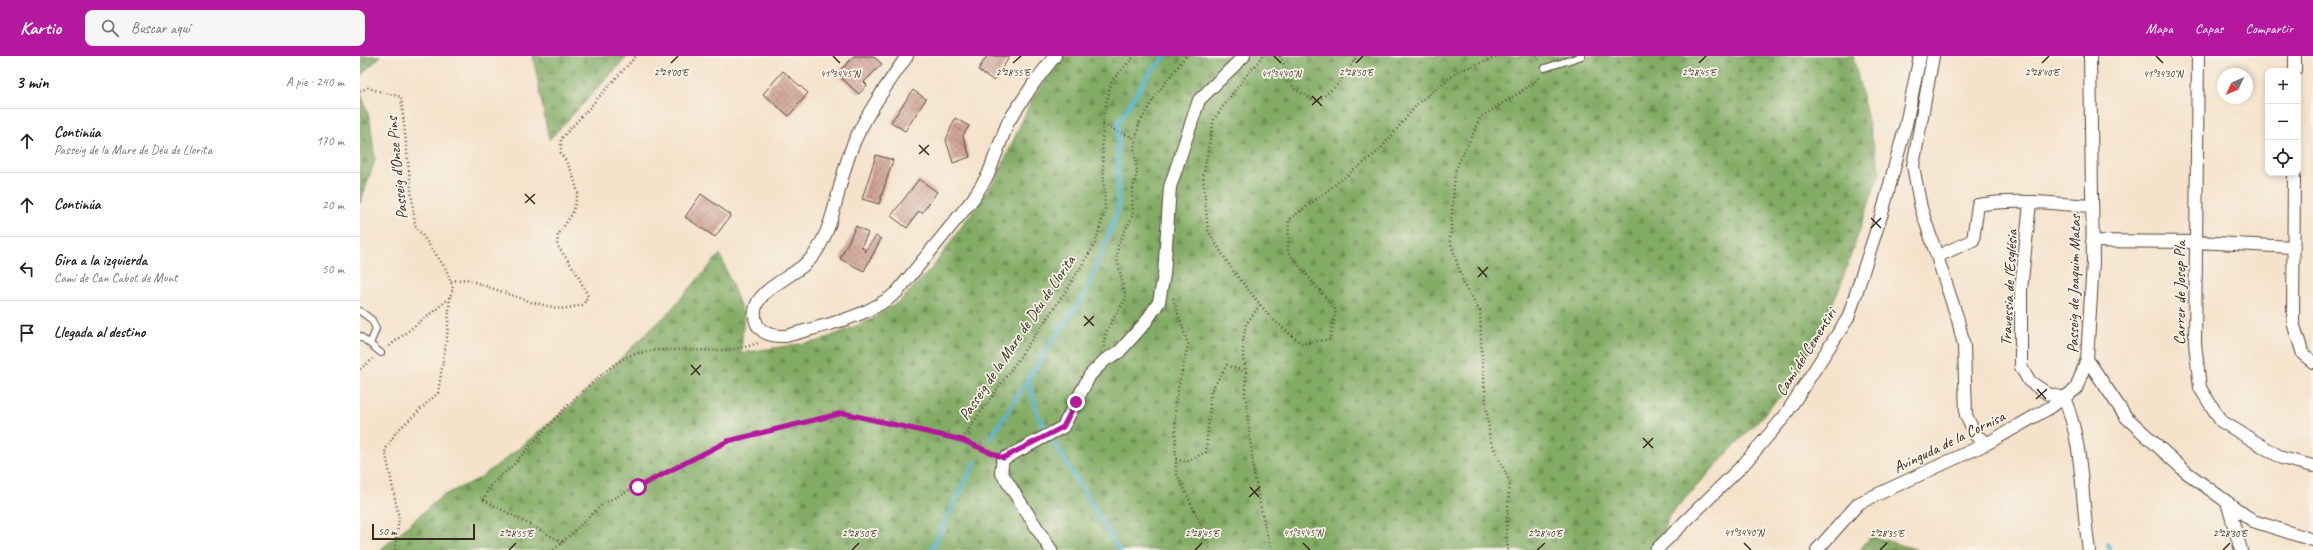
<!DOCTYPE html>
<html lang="es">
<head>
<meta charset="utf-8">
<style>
  body { margin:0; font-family:Caveat,sans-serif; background:#f6f6f6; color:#222 }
  .controls { position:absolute; right:12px; top:12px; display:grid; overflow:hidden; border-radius:8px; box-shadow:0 2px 6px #0003 }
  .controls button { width:36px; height:36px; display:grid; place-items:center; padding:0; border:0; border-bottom:1px solid #e0e0e0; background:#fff; color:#222; font:20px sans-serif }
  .compass { position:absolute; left:1857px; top:12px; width:36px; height:36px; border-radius:50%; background:#fff; box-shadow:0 2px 6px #0003; rotate:226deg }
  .scale { position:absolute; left:12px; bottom:10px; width:103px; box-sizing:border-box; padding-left:4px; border:2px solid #3b2a1e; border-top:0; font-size:11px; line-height:14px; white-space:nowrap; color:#3b2a1e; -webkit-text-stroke:3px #f7f3e8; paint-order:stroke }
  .stop { position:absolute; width:12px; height:12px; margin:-9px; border:3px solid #b5179e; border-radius:50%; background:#fff }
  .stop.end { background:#b5179e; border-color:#fff; box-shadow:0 1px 4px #0008 }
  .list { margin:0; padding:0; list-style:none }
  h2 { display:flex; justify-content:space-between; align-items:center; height:52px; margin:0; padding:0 16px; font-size:17px }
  h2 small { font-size:13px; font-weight:400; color:#767676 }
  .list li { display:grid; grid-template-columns:26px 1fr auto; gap:12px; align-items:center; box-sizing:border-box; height:64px; padding:0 16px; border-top:1px solid #e0e0e0 }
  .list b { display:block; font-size:15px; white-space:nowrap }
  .list p { margin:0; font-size:13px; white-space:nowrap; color:#767676 }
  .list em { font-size:13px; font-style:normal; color:#767676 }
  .icon { flex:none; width:22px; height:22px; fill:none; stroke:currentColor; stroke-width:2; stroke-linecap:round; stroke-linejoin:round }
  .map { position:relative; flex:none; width:1953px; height:494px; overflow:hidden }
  header { display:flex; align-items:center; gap:24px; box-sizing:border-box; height:56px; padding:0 20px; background:#b5179e; color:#fff }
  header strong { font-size:19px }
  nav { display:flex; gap:22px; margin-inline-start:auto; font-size:14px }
  .search { width:280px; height:36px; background:#f6f6f6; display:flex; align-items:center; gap:10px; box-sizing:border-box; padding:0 14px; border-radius:8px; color:#767676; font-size:15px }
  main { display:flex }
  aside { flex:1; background:#fff }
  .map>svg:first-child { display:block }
  .forest { fill:url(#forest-firs); stroke:#5e6b42 }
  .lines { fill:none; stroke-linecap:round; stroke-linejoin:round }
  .stream { stroke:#54b4d3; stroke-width:4 }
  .building { fill:url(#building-cross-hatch) }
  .lane-casing { stroke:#574638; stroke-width:8 }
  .street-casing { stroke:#574638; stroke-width:14 }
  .path { stroke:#574638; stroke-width:2.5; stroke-dasharray:1 3; stroke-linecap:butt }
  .lane { stroke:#fff; stroke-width:6 }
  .street { stroke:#fff; stroke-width:12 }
  .route { stroke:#b5179e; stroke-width:5 }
  .ticks { fill:none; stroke:#3b2a1e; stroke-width:1.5 }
  .labels { text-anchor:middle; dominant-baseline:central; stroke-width:3.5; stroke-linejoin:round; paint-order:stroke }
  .street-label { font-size:16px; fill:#3b2a1e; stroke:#f7f3e8 }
  .ticks-label { font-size:10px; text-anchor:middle; fill:#3b2a1e; stroke:#f7f3e8; stroke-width:3.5; stroke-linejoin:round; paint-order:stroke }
</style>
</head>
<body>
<header>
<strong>Kartio</strong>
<div class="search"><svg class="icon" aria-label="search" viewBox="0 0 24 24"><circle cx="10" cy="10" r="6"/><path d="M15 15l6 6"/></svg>Buscar aquí</div>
<nav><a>Mapa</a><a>Capas</a><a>Compartir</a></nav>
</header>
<main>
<aside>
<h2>3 min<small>A pie · 240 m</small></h2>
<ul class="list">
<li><svg class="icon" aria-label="ahead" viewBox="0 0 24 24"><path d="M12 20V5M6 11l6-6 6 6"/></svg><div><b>Continúa</b><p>Passeig de la Mare de Déu de Llorita</p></div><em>170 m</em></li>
<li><svg class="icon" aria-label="ahead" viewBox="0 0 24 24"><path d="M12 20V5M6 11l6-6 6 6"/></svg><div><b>Continúa</b></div><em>20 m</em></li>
<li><svg class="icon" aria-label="left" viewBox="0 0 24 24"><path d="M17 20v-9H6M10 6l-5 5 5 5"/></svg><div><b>Gira a la izquierda</b><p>Camí de Can Cabot de Munt</p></div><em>50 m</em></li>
<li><svg class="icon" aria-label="arrive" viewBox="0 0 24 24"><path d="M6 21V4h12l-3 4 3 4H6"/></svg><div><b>Llegada al destino</b></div></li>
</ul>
</aside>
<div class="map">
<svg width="1953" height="494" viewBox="0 0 1953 494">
  <defs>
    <pattern id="forest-firs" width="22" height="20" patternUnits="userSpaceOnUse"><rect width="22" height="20" fill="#82ac65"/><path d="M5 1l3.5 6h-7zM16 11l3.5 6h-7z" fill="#6c8c53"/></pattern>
    <pattern id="building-cross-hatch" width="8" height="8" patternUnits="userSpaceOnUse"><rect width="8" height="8" fill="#cc9a8d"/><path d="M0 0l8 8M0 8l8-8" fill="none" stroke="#a77e73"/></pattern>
  </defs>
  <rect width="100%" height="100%" fill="#f7f3e8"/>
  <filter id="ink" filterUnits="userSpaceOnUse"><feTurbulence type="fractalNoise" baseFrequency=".025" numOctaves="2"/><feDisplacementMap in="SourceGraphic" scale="8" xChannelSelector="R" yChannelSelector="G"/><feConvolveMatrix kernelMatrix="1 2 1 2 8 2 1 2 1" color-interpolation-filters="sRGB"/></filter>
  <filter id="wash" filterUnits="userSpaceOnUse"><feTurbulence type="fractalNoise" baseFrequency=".012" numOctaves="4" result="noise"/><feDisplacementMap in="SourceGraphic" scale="16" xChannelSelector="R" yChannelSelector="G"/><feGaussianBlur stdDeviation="0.9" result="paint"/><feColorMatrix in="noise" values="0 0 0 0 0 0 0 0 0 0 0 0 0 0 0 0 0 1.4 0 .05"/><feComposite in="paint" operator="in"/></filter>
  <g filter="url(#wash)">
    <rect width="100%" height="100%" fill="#f5e2ca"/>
    <path class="forest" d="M0,0H21L0,20Z
      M173,0H268L189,84Z
      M703,0H1493L1520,116L1478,236L1434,326L1309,460L1298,494H20L82,440L120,422L153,397L216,345L305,260L360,198L384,260L381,297L459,285L510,264L540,245L572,212L637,121L671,45Z
      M0,34L10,64L15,104L0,148Z
      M1511,480L1558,494H1500Z"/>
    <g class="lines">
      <path class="stream" d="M668,322L678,360L759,494
        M630,383L695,281L726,237L758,154V67L789,17L806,0
        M1748,488L1750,494
        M570,494L575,487L615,406"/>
    </g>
    <g id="blocks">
      <path class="building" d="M494,0H513L522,8L504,26L507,29L499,38L477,18Z
        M627,0H650L634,25L618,14Z
        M423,15L448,37L429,60L403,38Z
        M553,34L566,43L545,75L531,66Z
        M595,62L609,70L603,80L610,101L593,107L586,84Z
        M516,99L533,104L519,148L502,143Z
        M559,123L577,136L562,157L559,155L547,172L531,160Z
        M341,138L371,159L355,181L325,161Z
        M496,170L508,177L501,191L505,193L504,196L516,180L521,183L504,215L480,203Z"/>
    </g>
  </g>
  <g filter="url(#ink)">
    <use href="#blocks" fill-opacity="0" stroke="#574638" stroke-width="1"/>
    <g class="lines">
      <defs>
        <path id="lane" d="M1185,12L1222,0
          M0,255L12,264L16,273L10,288
          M0,280L21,297"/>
        <path id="street" d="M547,0C529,26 509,54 496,82C478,119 478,162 456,196C441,220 397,230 395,255C393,275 409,281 426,280C464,269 507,262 537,236L613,143L628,119L648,66L676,24L695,0
          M1573,0L1553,110L1561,152L1598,264L1604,290L1606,359L1615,379L1628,387
          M1730,0L1733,206L1727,303L1766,361L1826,416L1893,465L1953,484
          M1838,0L1835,287L1840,332L1861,365L1922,402L1953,410
          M1935,15V0
          M1934,117L1933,267L1943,298L1953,306
          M1670,147L1661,234V311L1669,325L1688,338L1704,342C1724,388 1721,445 1729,494
          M1732,185L1836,186L1934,191
          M1578,200L1613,184L1618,149C1655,142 1695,148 1732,150
          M1867,446L1881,494
          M691,494L641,416L643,403L703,371L730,319L745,304L759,296L785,267L799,246L804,219L810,131L839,44L884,0
          M1296,494L1383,409L1424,361L1488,262L1523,154L1546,68L1560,0
          M1457,494L1499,447L1628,387L1691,351L1716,333L1727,303"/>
      </defs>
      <use href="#lane" class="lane-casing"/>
      <use href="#street" class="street-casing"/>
      <path class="path" d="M903,0L885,21L854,63L843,121L848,175L873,215L911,262L942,288L970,283L976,254L928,196L929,164L1019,95L1059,46L1099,15L1139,0
        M920,0L934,33L957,46L978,28L997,0
        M1176,0L1180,6
        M0,35L8,32L41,41L55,169L86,213L93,232L90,241L85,246L28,291
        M743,69L776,83
        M91,225L106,223L171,246L201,253L223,249L228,240L216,216L197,189L198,179L212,158L218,137L212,116L201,97V83L276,0
        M813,242L828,288L815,347L816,416L844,475L850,494
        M900,249L886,268L883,285V301L886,316L885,337L894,418L905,472L912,494
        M744,291C743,274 757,257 766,243L757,203L758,189L773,159L772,136L777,116L774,92L779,68L796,39L826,0
        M0,313L13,303
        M602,383L706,235L735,188L745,154L742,82L744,56L752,24L775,0
        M816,403L826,406L846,396L851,335L867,309L886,316
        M202,486L124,444C128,426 144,419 156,406C183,376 208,346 239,321C248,313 260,303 272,299C312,286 357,303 398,287
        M35,494L39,462L25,394L36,376L78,337L87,280L90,241
        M194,494L244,447L368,385L483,357L602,383L632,397
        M1148,494L1146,473L1150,426L1130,384L1122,305L1120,255L1104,229L1090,185L1095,115L1121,61L1174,27L1180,19"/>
      <use href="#lane" class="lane"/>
      <use href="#street" class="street"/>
    </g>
  </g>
  <g class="lines" filter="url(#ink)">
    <path class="route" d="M278,431L368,385L483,357L602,384L643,402L703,371L716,346"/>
  </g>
  <path class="ticks" d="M473,0L480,7M914,0L921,7M1796,0L1803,7M311,7L318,0M653,7L661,0M996,7L1003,0M1339,7L1346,0M1682,7L1689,0M952,40L962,50M952,49L962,40M559,89L569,99M559,98L569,89M165,138L175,148M165,147L175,138M1511,162L1521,172M1511,172L1521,162M1118,211L1127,221M1118,221L1128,211M724,260L734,270M724,270L734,260M331,309L340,319M331,319L341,309M1677,333L1686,343M1676,343L1687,333M1283,382L1293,392M1283,392L1293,382M890,431L899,441M889,441L900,431M943,487L950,494M1384,487L1391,494M149,494L156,487M492,494L499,487M835,494L842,487M1177,494L1185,487M1520,494L1527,487M1863,494L1870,487"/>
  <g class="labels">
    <g class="street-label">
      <text transform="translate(37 112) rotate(-96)">Passeig d'Onze Pins</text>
      <text transform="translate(1714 228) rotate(-89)">Passeig de Joaquim Matas</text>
      <text transform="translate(1649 232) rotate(-87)">Travessia de l'Església</text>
      <text transform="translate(1820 237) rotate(-90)">Carrer de Josep Pla</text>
      <text transform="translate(657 282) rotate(-56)">Passeig de la Mare de Déu de Llorita</text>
      <text transform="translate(1446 296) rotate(-58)">Camí del Cementiri</text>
      <text transform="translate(1589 386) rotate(-26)">Avinguda de la Cornisa</text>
    </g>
  </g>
  <g class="ticks-label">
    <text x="311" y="20">2°29'00"E</text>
    <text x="653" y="20">2°28'55"E</text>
    <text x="996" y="20">2°28'50"E</text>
    <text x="1339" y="20">2°28'45"E</text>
    <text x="1682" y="20">2°28'40"E</text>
    <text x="1803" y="21">41°34'30"N</text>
    <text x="480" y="21">41°34'45"N</text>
    <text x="921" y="21">41°34'40"N</text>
    <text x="943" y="480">41°34'45"N</text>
    <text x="1384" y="480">41°34'40"N</text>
    <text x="156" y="481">2°28'55"E</text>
    <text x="499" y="481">2°28'50"E</text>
    <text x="842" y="481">2°28'45"E</text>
    <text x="1185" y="481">2°28'40"E</text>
    <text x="1527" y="481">2°28'35"E</text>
    <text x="1870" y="481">2°28'30"E</text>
  </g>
</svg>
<div class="controls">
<button>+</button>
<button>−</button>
<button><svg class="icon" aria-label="locate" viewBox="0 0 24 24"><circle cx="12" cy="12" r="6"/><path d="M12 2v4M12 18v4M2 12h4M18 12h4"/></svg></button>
</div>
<svg class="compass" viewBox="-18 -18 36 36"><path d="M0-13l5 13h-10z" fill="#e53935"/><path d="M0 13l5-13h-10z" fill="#767676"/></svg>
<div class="scale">50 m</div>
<div class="stop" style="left:278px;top:431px"></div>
<div class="stop end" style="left:716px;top:346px"></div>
</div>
</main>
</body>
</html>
